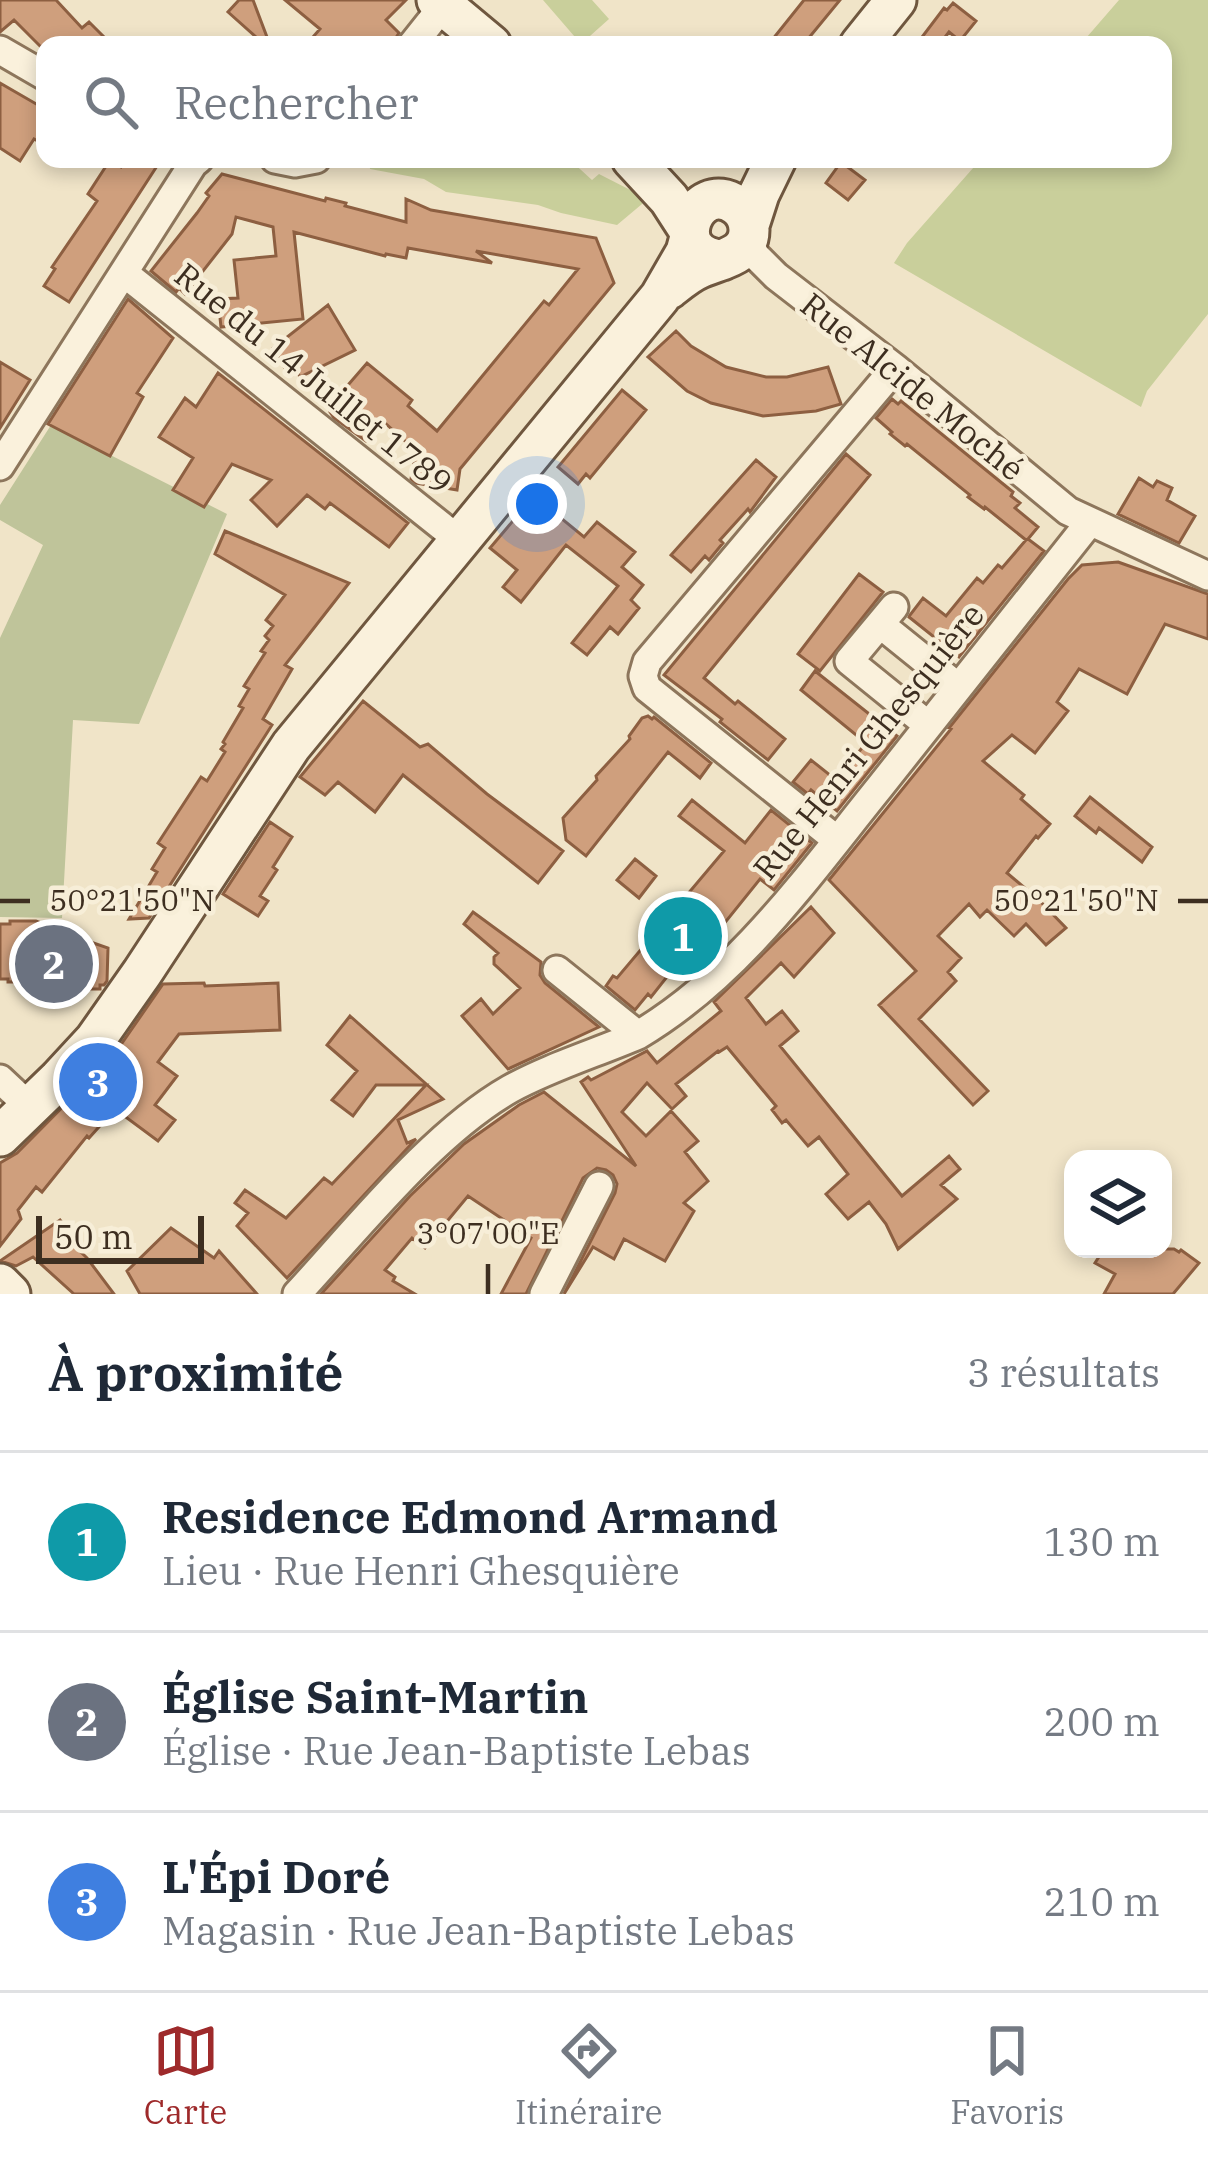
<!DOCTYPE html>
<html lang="fr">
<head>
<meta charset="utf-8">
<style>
  body { margin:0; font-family:"IBM Plex Serif",serif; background:#f2f2f3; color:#1f2937 }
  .controls { position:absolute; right:36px; bottom:36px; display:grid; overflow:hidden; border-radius:24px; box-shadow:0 6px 18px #0003 }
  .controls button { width:108px; height:108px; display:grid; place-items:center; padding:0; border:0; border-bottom:3px solid #e0e1e3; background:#fff; color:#1f2937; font:60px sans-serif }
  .scale { position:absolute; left:36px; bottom:30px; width:168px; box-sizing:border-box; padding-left:12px; border:6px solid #3d2e20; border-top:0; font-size:33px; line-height:42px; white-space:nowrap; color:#3d2e20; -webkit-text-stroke:9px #f7eed8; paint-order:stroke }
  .you { position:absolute; left:537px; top:504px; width:42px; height:42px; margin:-30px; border:9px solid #fff; border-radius:50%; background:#1a73e8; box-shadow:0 0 0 18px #1a73e833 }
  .badge { display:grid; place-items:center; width:78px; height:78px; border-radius:50%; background:#9e2a2b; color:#fff; font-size:39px; font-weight:700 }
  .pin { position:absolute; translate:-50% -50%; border:6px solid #fff; box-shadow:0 3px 12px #0006 }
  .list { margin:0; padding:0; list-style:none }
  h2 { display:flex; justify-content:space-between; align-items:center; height:156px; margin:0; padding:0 48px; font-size:51px }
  h2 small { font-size:39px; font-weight:400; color:#747a83 }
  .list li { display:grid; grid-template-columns:78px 1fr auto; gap:36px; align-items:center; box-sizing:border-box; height:180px; padding:0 48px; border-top:3px solid #e0e1e3 }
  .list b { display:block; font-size:45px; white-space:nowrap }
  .list p { margin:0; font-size:39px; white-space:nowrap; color:#747a83 }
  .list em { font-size:39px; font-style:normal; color:#747a83 }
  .icon { flex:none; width:66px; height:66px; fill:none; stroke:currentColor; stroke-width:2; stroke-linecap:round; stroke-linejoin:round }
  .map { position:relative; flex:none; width:1208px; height:1294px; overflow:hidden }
  .search { position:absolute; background:#fff; box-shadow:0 6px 18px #0003; left:36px; right:36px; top:36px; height:132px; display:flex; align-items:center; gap:30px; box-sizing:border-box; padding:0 42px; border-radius:24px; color:#747a83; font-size:45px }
  .sheet { height:696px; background:#fff }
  nav { display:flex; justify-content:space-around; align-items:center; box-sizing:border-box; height:168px; border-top:3px solid #e0e1e3; background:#fff; font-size:33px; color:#747a83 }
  nav a { display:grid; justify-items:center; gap:6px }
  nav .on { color:#9e2a2b }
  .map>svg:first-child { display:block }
  .green { fill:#c9cf9b }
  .cemetery { fill:#bfc49a }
  .building { fill:#cf9f7d; stroke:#8d5f41; stroke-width:3 }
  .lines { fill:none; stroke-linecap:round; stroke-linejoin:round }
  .street-casing { stroke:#8d765c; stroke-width:33 }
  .secondary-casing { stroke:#6f573f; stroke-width:45 }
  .street { stroke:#faf1dc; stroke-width:27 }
  .secondary { stroke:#faf1dc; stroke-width:39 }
  .ticks { fill:none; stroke:#3d2e20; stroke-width:4.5 }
  .labels { text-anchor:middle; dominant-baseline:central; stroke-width:9; stroke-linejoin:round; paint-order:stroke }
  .street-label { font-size:33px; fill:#3d2e20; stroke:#f7eed8 }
  .ticks-label { font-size:30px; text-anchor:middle; fill:#3d2e20; stroke:#f7eed8; stroke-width:9; stroke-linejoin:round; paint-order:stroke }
</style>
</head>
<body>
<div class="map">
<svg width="1208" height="1294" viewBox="0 0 1208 1294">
  <rect width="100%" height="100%" fill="#f0e4c8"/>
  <path class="green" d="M543,0H592L609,19L581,44Z
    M1119,0H1208V314L1147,391L1141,407L894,263L907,243L981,159H1163V45H1080Z
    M369,159H569L592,180L599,174L648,199L617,225L561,213L538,205L446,192L424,179L370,169Z"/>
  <path class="cemetery" d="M51,425L227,514L139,724L73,720L62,918L0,917V638L43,545L0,520V505Z"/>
  <path class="building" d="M0,0H56L82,28L89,22L112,45H56L51,40L42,48L14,20L0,32Z
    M239,0H253L270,45H265L228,12Z
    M285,0H406L386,20L399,33L391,45H306L320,29Z
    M804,0H840L803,45H768Z
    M953,3L976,21L960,41L949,32L939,45H916L944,8L947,10Z
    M0,83L45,109V145L34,139L20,161L0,148Z
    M126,159H145L157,166L69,302L44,286L55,269L52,267L97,201L88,194L110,160L121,167Z
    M841,162L865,180L848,200L826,183Z
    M222,174L325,201L326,198L346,203L345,206L406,222V199L431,210L596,238L614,283L460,469L457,490L416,483L411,479L416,451L385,423L383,426L380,424L366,441L334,418L330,412L345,395L342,392L367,363L412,400L408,406L437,431L544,301L549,305L578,269L476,251L492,263L408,248L406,258L386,254L385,256L294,232L303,319L221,327L218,299L238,298L234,260L276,256L273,227L236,217L232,234L185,294L179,288L176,292L151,271L197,213L209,196L206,193Z
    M128,299L173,338L137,393L143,397L110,456L48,424Z
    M328,305L355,350L300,377L297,371L289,375L273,348Z
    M676,331L691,346L726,367L766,377H787L828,367L841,404L816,411L763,416L711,403L687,391L648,357Z
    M0,362L30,380L0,428Z
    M218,373L408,523L389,547L330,503L325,509L307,495L277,526L251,500L271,480L232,464L204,507L173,490L193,458L159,437L185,398L196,407Z
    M622,390L646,410L590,478L586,474L578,484L558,467Z
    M892,399L898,404L901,401L1013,492L1011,496L1020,503L1015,508L1038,527L1028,539L1044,551L959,657L909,617L910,615L923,598L946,616L977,578L983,583L998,565L1002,568L1026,540L985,507L984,509L968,497L970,495L907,444L905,446L890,434L892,432L876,418Z
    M846,454L870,475L704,678L735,704L738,701L785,739L768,760L720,722L722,719L664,675Z
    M756,460L776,477L750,512L748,509L720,540L723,543L709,560L705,556L691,572L671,555Z
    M1139,478L1153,487L1157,481L1172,488L1167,500L1195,516L1179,543L1118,514Z
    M534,496L584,537L597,522L635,552L622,567L643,585L631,600L639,608L618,634L610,627L587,655L572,643L618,586L566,545L521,602L503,587L517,570L490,548Z
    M225,531L349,583L285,665L292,669L263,719L272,725L149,918L129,919L157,872L152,869L165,848L158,843L201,777L207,781L225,752L221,749L225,744L223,742L243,708L239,706L249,689L244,686L265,653L261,651L269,640L265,636L273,626L266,620L285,595L215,554Z
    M1118,562L1208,594V639L1165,624L1127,694L1079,669L1057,702L1068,711L1035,753L1012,735L983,761L1024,795L1021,799L1050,824L1038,838L1036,836L1007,873L1038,899L1066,928L1046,945L1026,924L1014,936L987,910L980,917L969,904L938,936L961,958L948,972L956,981L919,1019L988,1091L973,1105L879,1005L916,971L829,880L951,729L949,728L1068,579L1082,565Z
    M859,574L883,592L820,671L798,654Z
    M815,671L897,736L837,811L811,790L808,794L793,782L811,760L836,780L866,743L801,690Z
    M363,701L420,747L428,744L487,794L563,851L538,883L403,775L375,812L338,782L325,795L300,777Z
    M648,716L652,719L654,717L711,763L700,778L668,752L586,856L566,840L563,818L597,780L596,776L630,739L629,736L642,718Z
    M1090,797L1152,847L1142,862L1099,828L1096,833L1075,816Z
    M692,800L745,843L771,810L812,843L774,890L760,879L690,966L681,959L651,997L648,994L635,1010L606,986L613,976L617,978L724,851L679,816Z
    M270,822L292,837L273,867L277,870L260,896L268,901L258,916L223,894Z
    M635,859L656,876L639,898L617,880Z
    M811,907L834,933L794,977L781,963L746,998L766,1024L782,1011L798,1031L780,1046L902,1196L949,1156L960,1169L941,1185L957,1199L898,1249L886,1224L869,1202L848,1219L826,1194L848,1174L819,1137L808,1146L786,1120L782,1123L772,1110L776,1106L727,1047L719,1052L718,1051L676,1084L686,1096L672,1109L647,1083L622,1112L646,1136L671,1111L698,1141L685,1152L708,1181L684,1203L694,1211L665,1261L624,1239L614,1259L593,1247L564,1294L615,1193L617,1184L613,1175L606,1170L597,1168L583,1178L526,1294H501L531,1238L468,1196L425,1248L412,1238L385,1270L395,1277L393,1281L415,1294H321L410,1196L464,1144L519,1105L544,1092L636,1166L581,1082L588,1077L591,1080L647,1051L657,1063L721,1011L714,1002Z
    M473,912L541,962L540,975L545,983L599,1027L508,1069L462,1016L481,999L493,1014L520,988L494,964V957L498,953L464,924Z
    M10,921H36L49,926L59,937L85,940L108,948L107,981L104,985H100V989H65L61,983H32L28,987L24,982H8V979H0V924H10Z
    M204,983L205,986L278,983L280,1030L179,1034L158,1062L177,1076L155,1105L175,1120L158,1141L115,1109L89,1138L87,1136L42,1192L36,1187L18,1210L21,1219L0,1246V1163L17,1153L113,1056L163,984Z
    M350,1016L443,1099L398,1120L407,1143L416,1139L287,1278L237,1226L248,1213L235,1203L245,1190L286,1218L324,1178L332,1184L426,1085H376L353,1116L332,1100L357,1071L327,1045Z
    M60,1220L71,1235L66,1238L87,1258L114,1294H74L33,1257L16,1266L0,1261Z
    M171,1228L214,1258L219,1251L257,1294H140L127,1271Z
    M1104,1249H1174L1179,1252L1181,1250L1199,1263L1173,1294H1104L1115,1274L1095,1263Z"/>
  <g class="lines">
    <defs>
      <path id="street" d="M412,45L443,6
        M0,50L45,76
        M275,159L295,163L316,159
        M747,240L756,256L776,276L895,368L1068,511L1208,576
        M124,273L459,540
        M0,466L193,164L199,159
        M894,607L849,661L928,725
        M880,624L958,687
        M837,840L647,688L643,676L647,662L895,368
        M557,970L638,1035
        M0,1079L31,1108
        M297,1294C358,1228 433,1133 510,1089C550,1067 596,1053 638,1035C738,976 808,876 879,788C949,699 1019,611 1089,523
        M544,1294L599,1186"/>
      <path id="secondary" d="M437,0L491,45
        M860,45L896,0
        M632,159L669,199L689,230
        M749,225L759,194L776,159
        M669,289C679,281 688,273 700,268C720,259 749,257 749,230C749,220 744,211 736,205C696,177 662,255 722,260
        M0,1136L59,1079L95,1040L142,973L291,746L660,297L686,252L690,237
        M0,1284L10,1294"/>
    </defs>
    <use href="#street" class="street-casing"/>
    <use href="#secondary" class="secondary-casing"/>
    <use href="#street" class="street"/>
    <use href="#secondary" class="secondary"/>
  </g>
  <path class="ticks" d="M0,901H30M1178,901H1208M488,1264V1294"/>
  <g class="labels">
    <g class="street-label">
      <text transform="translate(314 378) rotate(39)">Rue du 14 Juillet 1789</text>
      <text transform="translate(913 386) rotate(39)">Rue Alcide Moché</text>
      <text transform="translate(868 741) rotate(-51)">Rue Henri Ghesquière</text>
    </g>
  </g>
  <g class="ticks-label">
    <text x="132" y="911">50°21'50"N</text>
    <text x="1076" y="911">50°21'50"N</text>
    <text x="488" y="1244">3°07'00"E</text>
  </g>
</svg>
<div class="controls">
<button><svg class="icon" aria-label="layers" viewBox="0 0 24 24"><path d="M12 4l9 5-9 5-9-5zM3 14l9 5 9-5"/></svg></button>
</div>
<div class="scale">50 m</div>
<div class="you"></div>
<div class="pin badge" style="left:683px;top:936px;background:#0f9aa8">1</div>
<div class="pin badge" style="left:54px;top:964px;background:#6b7280">2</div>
<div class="pin badge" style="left:98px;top:1082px;background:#3f7fe0">3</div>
<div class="search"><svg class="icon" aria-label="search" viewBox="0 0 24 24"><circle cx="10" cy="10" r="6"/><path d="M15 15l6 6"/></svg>Rechercher</div>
</div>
<section class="sheet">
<h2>À proximité<small>3 résultats</small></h2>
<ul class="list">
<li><span class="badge" style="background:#0f9aa8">1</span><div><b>Residence Edmond Armand</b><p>Lieu · Rue Henri Ghesquière</p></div><em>130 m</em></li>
<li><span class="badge" style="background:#6b7280">2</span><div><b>Église Saint-Martin</b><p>Église · Rue Jean-Baptiste Lebas</p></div><em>200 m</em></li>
<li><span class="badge" style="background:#3f7fe0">3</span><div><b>L'Épi Doré</b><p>Magasin · Rue Jean-Baptiste Lebas</p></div><em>210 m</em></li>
</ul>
</section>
<nav>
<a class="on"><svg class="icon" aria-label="map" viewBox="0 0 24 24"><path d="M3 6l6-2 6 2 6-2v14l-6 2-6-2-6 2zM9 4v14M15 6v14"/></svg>Carte</a>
<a><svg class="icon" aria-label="directions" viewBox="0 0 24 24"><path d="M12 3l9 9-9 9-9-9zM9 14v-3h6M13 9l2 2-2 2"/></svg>Itinéraire</a>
<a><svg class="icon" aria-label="saved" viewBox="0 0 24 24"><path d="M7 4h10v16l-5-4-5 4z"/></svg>Favoris</a>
</nav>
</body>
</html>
